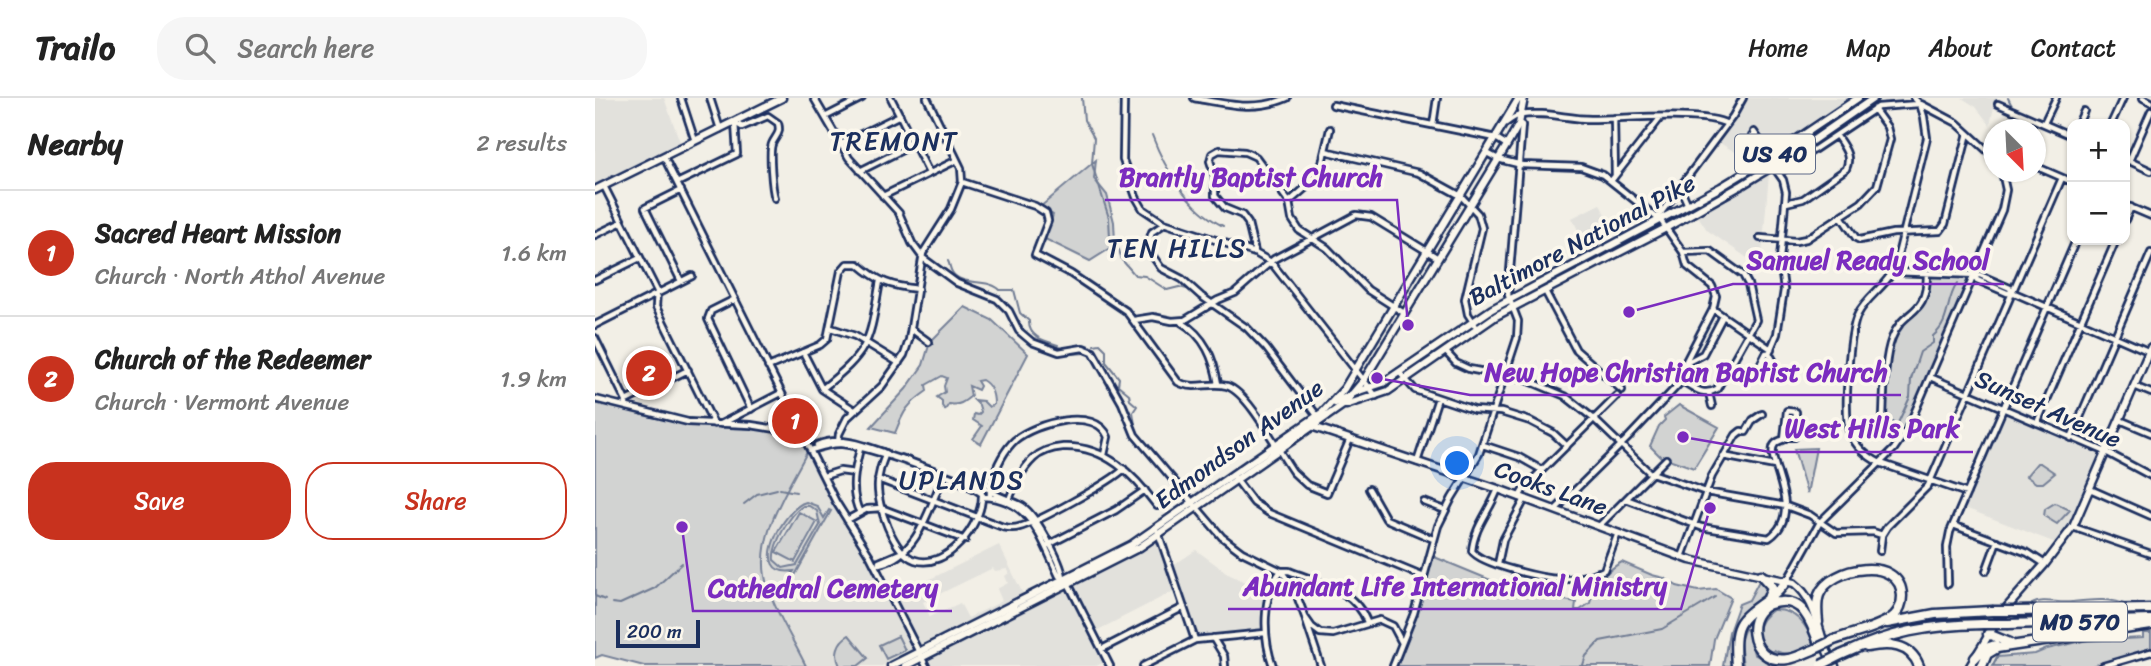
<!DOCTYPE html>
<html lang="en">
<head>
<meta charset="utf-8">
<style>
  body { margin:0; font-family:Sriracha,sans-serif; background:#f6f6f6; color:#222 }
  .controls { position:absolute; right:21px; top:21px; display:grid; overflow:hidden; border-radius:14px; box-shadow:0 2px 5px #0004 }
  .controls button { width:63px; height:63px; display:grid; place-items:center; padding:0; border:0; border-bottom:2px solid #e0e0e0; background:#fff; color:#222; font:35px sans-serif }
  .compass { position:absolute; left:1388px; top:21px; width:63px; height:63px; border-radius:50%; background:#fff; box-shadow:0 2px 5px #0004; rotate:156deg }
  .scale { position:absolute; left:21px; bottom:18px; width:84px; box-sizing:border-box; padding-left:7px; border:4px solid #1b2f5e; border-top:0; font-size:19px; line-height:24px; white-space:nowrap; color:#1b2f5e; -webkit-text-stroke:5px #fbf7ec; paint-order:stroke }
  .you { position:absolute; left:863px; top:366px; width:24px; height:24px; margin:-18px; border:5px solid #fff; border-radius:50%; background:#1a73e8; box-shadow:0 0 0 10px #1a73e833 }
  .badge { display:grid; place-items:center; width:46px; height:46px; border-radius:50%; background:#c8321e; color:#fff; font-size:23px; font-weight:700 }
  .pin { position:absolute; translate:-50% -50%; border:4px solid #fff; box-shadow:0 2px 7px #0006 }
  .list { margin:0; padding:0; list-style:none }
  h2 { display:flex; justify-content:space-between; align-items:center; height:91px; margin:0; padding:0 28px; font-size:30px }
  h2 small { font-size:23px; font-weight:400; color:#767676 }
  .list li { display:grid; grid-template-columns:46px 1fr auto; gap:21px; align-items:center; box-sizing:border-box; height:126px; padding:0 28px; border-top:2px solid #e0e0e0 }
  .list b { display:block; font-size:26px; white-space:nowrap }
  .list p { margin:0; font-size:23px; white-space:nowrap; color:#767676 }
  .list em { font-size:23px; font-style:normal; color:#767676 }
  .actions { display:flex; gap:14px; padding:21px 28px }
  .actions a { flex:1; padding:16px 0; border:2px solid #c8321e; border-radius:28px; text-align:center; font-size:24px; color:#c8321e }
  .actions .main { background:#c8321e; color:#fff }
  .icon { flex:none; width:38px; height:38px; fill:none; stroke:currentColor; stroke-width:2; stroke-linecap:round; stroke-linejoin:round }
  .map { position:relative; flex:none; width:1556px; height:568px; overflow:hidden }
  header { display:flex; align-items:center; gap:42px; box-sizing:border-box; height:98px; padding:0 35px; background:#fff; border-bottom:2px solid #e0e0e0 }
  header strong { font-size:33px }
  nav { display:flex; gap:38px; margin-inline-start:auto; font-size:24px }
  .search { width:490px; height:63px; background:#f6f6f6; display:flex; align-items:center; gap:18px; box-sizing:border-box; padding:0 24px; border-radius:28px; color:#767676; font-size:26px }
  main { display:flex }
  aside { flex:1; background:#fff }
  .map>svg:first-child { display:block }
  .built { fill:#e2e1dc; fill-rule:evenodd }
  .green { fill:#d2d3d2; stroke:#768198; stroke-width:2; fill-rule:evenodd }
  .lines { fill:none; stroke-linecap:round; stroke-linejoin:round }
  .stream { stroke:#707b93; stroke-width:2 }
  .minor-casing { stroke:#1b2f5e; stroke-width:10 }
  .major-casing { stroke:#1b2f5e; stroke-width:11 }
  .highway-casing { stroke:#1b2f5e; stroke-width:13 }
  .minor { stroke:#fbf7ec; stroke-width:4.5 }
  .major { stroke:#fbf7ec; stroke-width:6 }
  .highway { stroke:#fbf7ec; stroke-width:8 }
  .highway-bridge-casing { stroke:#1b2f5e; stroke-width:13; stroke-linecap:butt }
  .highway-bridge { stroke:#fbf7ec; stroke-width:8 }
  .labels { text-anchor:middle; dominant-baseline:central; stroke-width:7; stroke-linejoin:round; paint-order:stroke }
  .shield { fill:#fbf7ec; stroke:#5e6b89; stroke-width:2 }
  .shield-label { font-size:23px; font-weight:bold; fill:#1b2f5e }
  .street-label { font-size:24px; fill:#1b2f5e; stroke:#fbf7ec }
  .neighbourhood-label { font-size:26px; letter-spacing:2px; fill:#1b2f5e; stroke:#fbf7ec }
  .leader { fill:none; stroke:#7b2cbf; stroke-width:2.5 }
  .callout-dot { fill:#7b2cbf; stroke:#fbf7ec; stroke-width:2.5 }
  .callout-label { font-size:26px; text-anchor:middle; font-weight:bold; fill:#7b2cbf; stroke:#fbf7ec; stroke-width:7; stroke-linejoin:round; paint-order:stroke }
</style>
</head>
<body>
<header>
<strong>Trailo</strong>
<div class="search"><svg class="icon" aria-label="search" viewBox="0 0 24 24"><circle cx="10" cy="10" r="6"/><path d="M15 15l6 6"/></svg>Search here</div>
<nav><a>Home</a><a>Map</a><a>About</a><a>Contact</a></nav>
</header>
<main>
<aside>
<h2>Nearby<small>2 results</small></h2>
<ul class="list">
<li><span class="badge">1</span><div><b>Sacred Heart Mission</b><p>Church · North Athol Avenue</p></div><em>1.6 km</em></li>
<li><span class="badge">2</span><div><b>Church of the Redeemer</b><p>Church · Vermont Avenue</p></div><em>1.9 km</em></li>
</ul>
<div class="actions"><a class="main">Save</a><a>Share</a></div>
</aside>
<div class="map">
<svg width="1556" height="568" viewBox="0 0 1556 568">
  <rect width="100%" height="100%" fill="#f2efe6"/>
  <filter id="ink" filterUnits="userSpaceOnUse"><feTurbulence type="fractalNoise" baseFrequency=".0143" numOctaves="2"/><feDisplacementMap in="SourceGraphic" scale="14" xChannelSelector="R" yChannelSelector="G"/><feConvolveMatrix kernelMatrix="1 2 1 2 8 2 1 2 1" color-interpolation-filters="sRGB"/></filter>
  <g filter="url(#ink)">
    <path class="built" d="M0,0H69L85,44L0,88Z
      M1152,0H1255L1159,65L1123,44L1146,13Z
      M1367,0H1401L1395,27L1381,9Z
      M1174,76L1166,167L1161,166L1112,132L1103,118Z
      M1005,106L1012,121L1004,125L1013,146L995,156L977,120Z
      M1412,315L1506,356L1474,427L1461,445L1370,410Z
      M212,354L235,401L272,460L318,552L287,568H211L172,488L170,461L172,436L177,422Z
      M561,444L566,448L581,492L501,533L478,488Z
      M404,447L428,496L325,547L301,498ZM398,470L400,473L412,471L414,475L410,478L413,485L402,491L407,503L373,520L365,505L335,519L328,504Z
      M601,452L635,477L673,494L666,532L603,538L579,467Z
      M473,491L510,564L501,568H334L331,562Z"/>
    <path class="green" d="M501,62L499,81L512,97L519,124L520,144L522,146L495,163L450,141L458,117L445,109Z
      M1335,178H1369L1374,181L1308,333L1297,327L1291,318L1296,253L1304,231L1332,201Z
      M370,209L397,222L433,256L386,346L378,341L387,328L378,322L379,316L383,317L386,314L384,307L379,302L388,303L394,309L399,306C399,295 396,287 387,282L382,283L385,288L383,292L374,288L376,298C369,304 364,308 354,306L350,312L347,308V303L342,299L350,294L349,288L352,280L347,278L331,287L332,293C312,307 309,312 300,335L276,329L311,291L328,267L335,244Z
      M0,303L92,327L148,329L204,338L212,354C191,395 157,442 173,490C182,517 199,543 211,568H49L7,557L0,560Z
      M1084,307L1124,329L1099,370L1071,360L1068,361L1055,348L1064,328L1070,322L1069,319Z
      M1221,350L1212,396L1199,351Z
      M1442,365H1445L1460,375L1448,385H1441L1431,378Z
      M211,404L222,408L229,420L234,412L236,413L189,497L186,496L199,473C151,480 189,409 211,404ZM208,408H214L222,413L225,427L202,467L188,470L179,462C177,447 195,416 208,408Z
      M1460,405L1475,412L1462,426L1449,418L1450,411Z
      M204,414L222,424L200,464L181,454Z
      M837,458L927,495L981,504L980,512H985L995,505L1000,486C1009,478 1015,470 1027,464L1057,477L1069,480L1082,488L1103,493L1121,491L1136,500L1119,541L1115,568H801L821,517Z
      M1165,481L1173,489C1169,506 1145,510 1138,533C1134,544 1139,557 1137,568H1128L1134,534L1144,506L1154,502Z
      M1178,512C1201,511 1212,527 1219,547C1203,555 1194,560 1179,552L1176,556C1158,541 1159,524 1178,512Z
      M1150,530L1154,535L1159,556L1180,568H1148L1145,543Z
      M1548,535H1556V551L1497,568H1397L1402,559L1440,556L1452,551L1488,543L1548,540Z
      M254,537L273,560L263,568H245C239,556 242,544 254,537Z
      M303,538L310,552L291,561L284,547Z"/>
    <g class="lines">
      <path class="stream" d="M487,0L489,22L499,40L497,66L514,120L515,140L524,152L527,162L540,177L550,178L572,192L584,189L592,191
        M1413,0L1419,12
        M1423,17L1433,32
        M1440,34L1443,44L1448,49
        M557,37C570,72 594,111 628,128
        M353,163C355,167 355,171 357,174C366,189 394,180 405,192H419L425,215L434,223C433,239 450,243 463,247
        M499,247L505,246L511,252V264L524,280L523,287L534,296L535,302L542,308L538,314L540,327
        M478,256L490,255
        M1303,325L1315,299L1316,281L1325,254L1338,245V238C1356,223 1350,203 1362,186
        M185,391L201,394
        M149,406L162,396L182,391
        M0,498L10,502
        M17,505L25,506L60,490L87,465
        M1437,506C1449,500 1463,506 1477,504C1495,502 1517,499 1534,508
        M988,567L991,558L1005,543L1067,531L1120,499
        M1398,568L1405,553"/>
      <defs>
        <path id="minor" d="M86,0L100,43
          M115,0L125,31
          M219,0L254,60L304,115L317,145L328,160L362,185L402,201L414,213L424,233L437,244L464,254L488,250L498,254L527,305L540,337L627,439L647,454L686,473L699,490L710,519L717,529L725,535L738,536L785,522L798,528L807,545
          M296,0L334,75
          M529,0L528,62L541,99L548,111L569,125L660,155L676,164L781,298
          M599,0C632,6 660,14 692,0
          M1319,0L1325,6L1329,19L1332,40L1300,169C1291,189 1272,198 1263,216C1254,233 1248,317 1255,335C1261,349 1271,358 1285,365L1372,395
          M1548,0L1556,4
          M1326,6L1362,25L1398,58
          M1403,6L1477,38
          M738,7L901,40L912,47
          M230,19L267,0
          M1019,20L1020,78
          M139,24L147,29L173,18L183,25C186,36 181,37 177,46C174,53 177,92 180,100
          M911,25C916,21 920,18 926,17C949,13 973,21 996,21C1026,21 1110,13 1132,26
          M1449,25L1461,0
          M1483,26L1489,13
          M1516,26L1528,0
          M838,27L842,0
          M1159,34L1173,55L1172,58
          M1157,38L1188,82L1191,94L1185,161L1189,192L1182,236L1174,255H1171L1161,275L1168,279L1178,262L1174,255
          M246,46L305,17
          M730,53L824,75L866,98L883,116L887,130L870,201L873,216L882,230
          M892,55L903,61L927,67L986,69L1008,77L1066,123L1088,154L1092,168L1117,188L1121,198L1118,211L1090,265L1084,286L1032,341L960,412
          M69,59L241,404L275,458L331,568
          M1530,61L1556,73
          M1534,63L1556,13
          M1440,68L1477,84
          M265,73L319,46
          M1184,75L1283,9L1324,6
          M1016,83L1066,19
          M367,84L440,108L451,115L453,123L440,157L476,176L531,213L583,284C599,293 615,283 632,288C654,295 683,353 698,374L712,387L732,395L755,341
          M82,85L142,56L140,24
          M9,88L62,193L61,209L119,326
          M86,92L50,110L86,183
          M288,98L362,62
          M694,104L724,78L735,31
          M1191,105L1208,101L1251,71C1257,58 1249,49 1241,37
          M1093,107L1085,89L1138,18L1148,0
          M1530,107L1556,118
          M1246,118L1261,140L1265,142L1298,135L1345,133L1350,126L1373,35
          M1062,120L1085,90
          M1530,122L1536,109
          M569,126L557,134L554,143L557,157L566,170L587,181L606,198L652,230L671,250L724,320
          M0,137L27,124
          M1165,140L1201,143L1211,141L1266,105L1282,88L1295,41L1292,29L1279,11
          M660,154L653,125L647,117L630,110L620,98V78L615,63L617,56L624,52L650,54L661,59L694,104L697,121L704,132L732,150L773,192L809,215
          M1298,174L1385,177L1415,190L1417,194L1555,254
          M1380,178L1382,182L1412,195L1417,194
          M0,182L45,160
          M950,193L981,252L1027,292
          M140,201L116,213L113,221L156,311
          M1118,211L1176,251
          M539,222L558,219L577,223L590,222L623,202L640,195L679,161L761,117L776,119L843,160
          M586,224C610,238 619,261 623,286
          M0,227L97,178
          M236,230L260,238L304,265
          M316,231L334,244
          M0,240L31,303V308
          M850,253L861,265L874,271L932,282L970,298L999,321L1054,374L1111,394L1191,408L1215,417L1241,435L1278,434L1287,437
          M208,254L227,291L259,312
          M1091,265L1108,256L1128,218
          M173,269L225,247L232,241L246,173L252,166H263C284,184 295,188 323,191
          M804,274L820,292L879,312L906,314L935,323L958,335L972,348
          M1335,279L1511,354L1556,378
          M1086,282C1099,290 1108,299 1122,291L1161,222L1153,186L1148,177L1115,153L1088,154
          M1539,288L1556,295
          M227,291C277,251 274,244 285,183
          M1114,295L1117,308
          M0,301L93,324L156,327L206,335
          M31,303L93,272
          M1525,322L1556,335
          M1442,325L1521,142
          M126,326L186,295
          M1309,337L1292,326L1288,318C1289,296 1289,260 1297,240C1309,208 1332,221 1332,175
          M1476,340L1556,155
          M243,346L244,336L252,320L287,288L309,257L314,242L328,155L356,111L367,84L366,70L332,0
          M222,347C244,338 266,346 288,354
          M888,347L924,359L947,372
          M216,352C226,349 236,345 247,346C271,348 368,381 386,395
          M291,355C287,365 283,375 283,387C282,407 298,455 320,462C352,472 387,427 387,398
          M1128,358L1180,368
          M306,360L367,383
          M822,364L843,300
          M229,378L245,373L260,375
          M640,380L659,405L674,415L829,479
          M283,381L408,429C413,430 418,431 424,429C442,425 517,383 529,371
          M396,385C401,369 408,353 420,342C440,325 501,308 513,339L509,357
          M774,391L791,421L838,441
          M903,391C895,413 879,429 877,453C886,466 948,481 966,481C978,482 998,477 1009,472L1023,435
          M1495,391L1556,418
          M395,399V391L388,390L386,395L389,399C436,401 446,441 464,478L468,479C466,463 441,417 427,408C417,402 406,400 397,394
          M924,399L930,389L1022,298
          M1031,401L1106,429L1174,440C1213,413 1167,360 1180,346C1182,343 1186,343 1189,341L1192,313L1201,314L1199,339H1190
          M413,404C419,389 426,372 438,361C446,353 457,350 468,349C510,347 539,377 562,408
          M829,404L850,412
          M265,415C254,394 260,369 266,347
          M252,422L272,411L286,410L370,442
          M1358,427L1433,455L1450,466
          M1004,428L1071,361
          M1478,429L1556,456
          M563,434L600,542
          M453,447L521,412L550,392
          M1285,453L1287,437L1292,429L1333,388L1467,80
          M305,455L284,464V466C323,459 335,408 349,376
          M1087,459L1117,378L1141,337L1146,333L1151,334L1158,322L1167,316
          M903,466L908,442L930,401
          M687,473H694C724,485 760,491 772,524
          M1391,473L1402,443
          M1192,483L1225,424L1299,351L1312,332L1407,112L1411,92L1407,74
          M473,485L515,568
          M1353,486L1352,449L1355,434L1481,142
          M711,523L726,568
          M618,540L629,558L630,568
          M507,551L589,509
          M548,568L600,542L670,535
          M678,568C668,541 666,497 686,473
          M798,568L819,515L843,428L857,400L884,356L922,240L923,223L913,197L927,27
          M1508,568L1556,554"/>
        <path id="major" d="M0,92L187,0
          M740,305L761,294L788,285L897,211L1126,89L1174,60L1263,0
          M751,307L793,293L901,218L1071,130L1147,87L1204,52L1279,0
          M716,328L903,391L1095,462L1199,485C1226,506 1221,541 1240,568
          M296,568L536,447L728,314L749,291L924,0
          M310,568L545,449L748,307L769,282L912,47L924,26L929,0
          M1375,568L1407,515L1450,466L1478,429L1556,249"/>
        <path id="highway" d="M1166,477L1177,489L1173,500
          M1421,513L1556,511
          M1223,524C1222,515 1221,506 1224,497C1235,468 1306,457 1307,498C1307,506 1304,513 1299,518C1287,529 1255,536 1239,542
          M1292,525L1340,516L1397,513
          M1413,526L1556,522
          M1393,536L1415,545
          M1272,549C1294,545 1315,545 1324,568
          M1218,552C1210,555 1202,560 1193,561C1151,568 1145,505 1186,504C1195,503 1204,507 1209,514C1217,524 1221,537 1225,549
          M1246,557C1295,534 1333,527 1388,526
          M1380,560L1388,551L1400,547
          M1141,568C1138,524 1142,523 1176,499C1183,495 1187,488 1192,483
          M1387,568L1392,556L1402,550L1556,527"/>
      </defs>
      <use href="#minor" class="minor-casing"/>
      <use href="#major" class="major-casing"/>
      <use href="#highway" class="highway-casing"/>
      <use href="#minor" class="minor"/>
      <use href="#major" class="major"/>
      <use href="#highway" class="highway"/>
      <defs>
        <path id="highway-bridge" d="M1397,513H1421
          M1388,526H1413
          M1218,552L1239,542
          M1226,567L1246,557"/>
      </defs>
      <use href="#highway-bridge" class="highway-bridge-casing"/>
      <use href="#highway-bridge" class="highway-bridge"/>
    </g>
  </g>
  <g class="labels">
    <g class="shield">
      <rect x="1140" y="36.5" width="80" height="39" rx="5"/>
      <rect x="1438" y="504.5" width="94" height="39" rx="5"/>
    </g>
    <g class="shield-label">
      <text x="1180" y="56">US 40</text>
      <text x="1485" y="524">MD 570</text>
    </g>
    <g class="street-label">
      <text transform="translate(987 142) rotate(-28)">Baltimore National Pike</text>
      <text transform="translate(1453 311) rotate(24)">Sunset Avenue</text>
      <text transform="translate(644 346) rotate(-36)">Edmondson Avenue</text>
      <text transform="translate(956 390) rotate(20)">Cooks Lane</text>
    </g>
    <g class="neighbourhood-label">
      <text x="299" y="43">TREMONT</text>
      <text x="582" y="150">TEN HILLS</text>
      <text x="367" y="382">UPLANDS</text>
    </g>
  </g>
  <path class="leader" d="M813 227L802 102H510M1034 214L1138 186H1409M782 280L875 297H1306M1088 339L1175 354H1378M1115 410L1086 511H633M87 429L98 513H357"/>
  <g class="callout-dot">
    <circle cx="813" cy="227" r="7"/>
    <circle cx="1034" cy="214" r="7"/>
    <circle cx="782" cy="280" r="7"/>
    <circle cx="1088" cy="339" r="7"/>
    <circle cx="1115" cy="410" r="7"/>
    <circle cx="87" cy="429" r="7"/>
  </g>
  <g class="callout-label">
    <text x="656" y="88">Brantly Baptist Church</text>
    <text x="1273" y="171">Samuel Ready School</text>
    <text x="1091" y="283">New Hope Christian Baptist Church</text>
    <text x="1277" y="339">West Hills Park</text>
    <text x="860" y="497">Abundant Life International Ministry</text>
    <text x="228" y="499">Cathedral Cemetery</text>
  </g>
</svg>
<div class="controls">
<button>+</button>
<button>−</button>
</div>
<svg class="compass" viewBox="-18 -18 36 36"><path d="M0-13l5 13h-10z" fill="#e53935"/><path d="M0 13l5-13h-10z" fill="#767676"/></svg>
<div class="scale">200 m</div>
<div class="you"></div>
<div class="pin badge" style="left:200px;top:323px">1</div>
<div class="pin badge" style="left:54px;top:275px">2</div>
</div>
</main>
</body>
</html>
